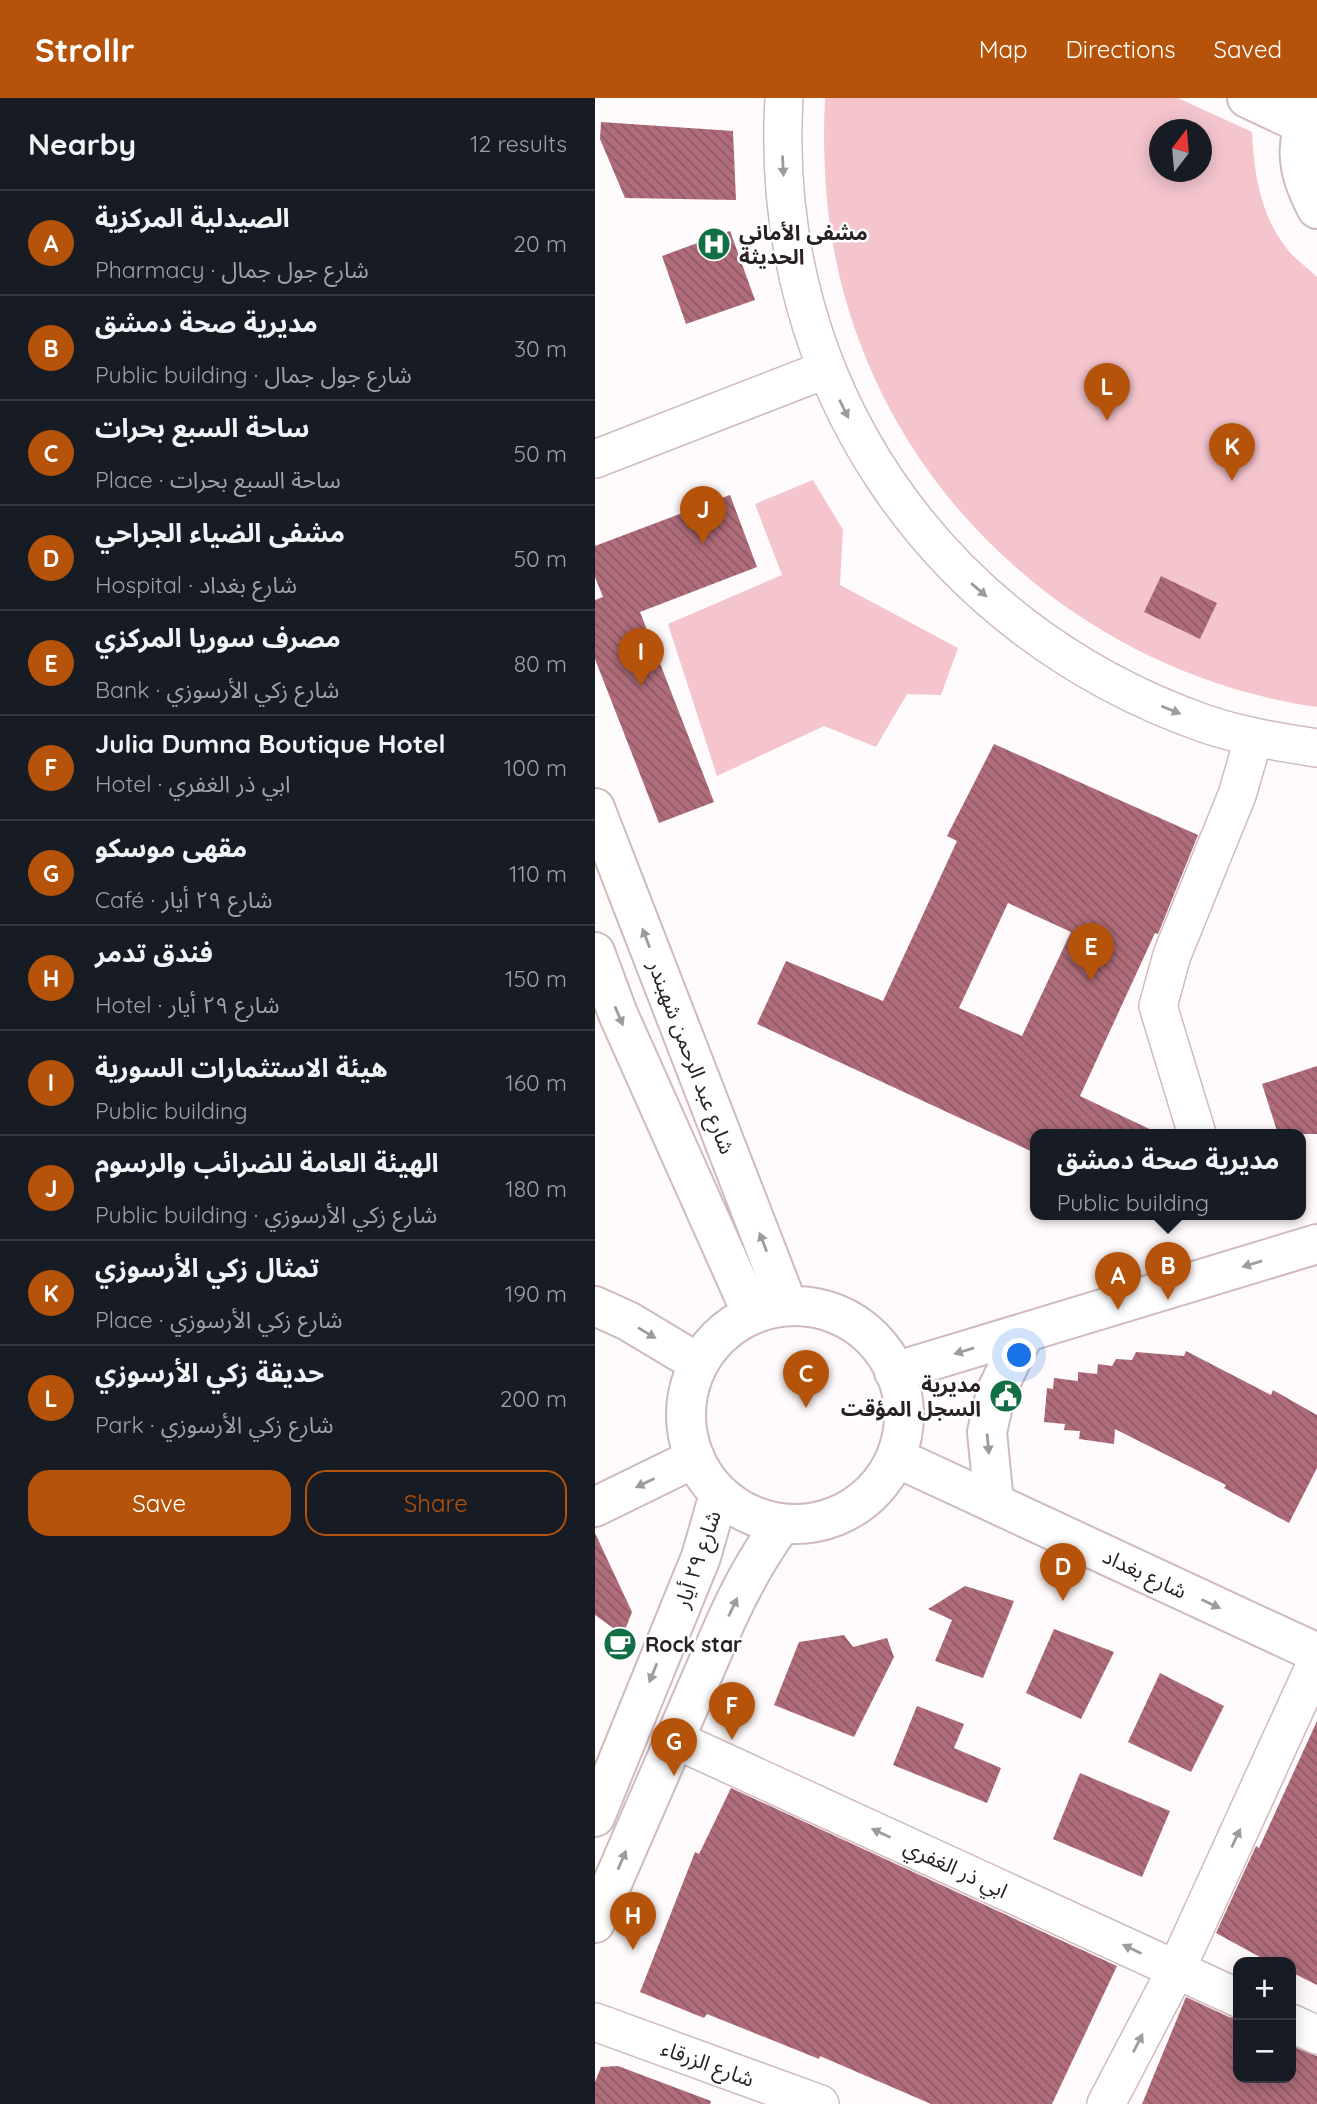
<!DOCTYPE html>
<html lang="en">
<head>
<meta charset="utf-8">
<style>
  body { margin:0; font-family:Quicksand,"Noto Sans Arabic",sans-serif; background:#242831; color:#f1f3f6 }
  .controls { position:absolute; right:21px; bottom:21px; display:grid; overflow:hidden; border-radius:14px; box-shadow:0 4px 18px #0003 }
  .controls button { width:63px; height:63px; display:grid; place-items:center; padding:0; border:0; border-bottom:2px solid #363941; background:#171b24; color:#f1f3f6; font:35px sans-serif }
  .compass { position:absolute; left:554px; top:21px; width:63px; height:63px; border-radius:50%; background:#171b24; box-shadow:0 4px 18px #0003; rotate:16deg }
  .you { position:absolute; left:425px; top:1258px; width:24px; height:24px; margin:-18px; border:5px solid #fff; border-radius:50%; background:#1a73e8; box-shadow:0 0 0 10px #1a73e833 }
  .badge { display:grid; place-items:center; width:46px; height:46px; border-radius:50%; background:#b45309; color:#fff; font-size:23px; font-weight:700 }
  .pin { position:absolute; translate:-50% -58px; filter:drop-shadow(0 2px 4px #0008) }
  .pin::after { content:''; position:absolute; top:37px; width:24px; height:21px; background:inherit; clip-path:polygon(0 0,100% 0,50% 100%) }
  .popup { position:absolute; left:435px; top:1031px; width:276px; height:91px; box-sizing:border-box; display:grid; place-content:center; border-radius:14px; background:#171b24; filter:drop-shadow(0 2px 5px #0005); font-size:23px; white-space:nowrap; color:#9ea1a6 }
  .popup b { font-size:26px; color:#f1f3f6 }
  .popup::after { content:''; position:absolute; left:50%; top:100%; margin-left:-14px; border:14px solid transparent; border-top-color:#171b24 }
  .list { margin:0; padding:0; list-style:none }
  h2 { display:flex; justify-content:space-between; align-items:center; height:91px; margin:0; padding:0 28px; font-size:30px }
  h2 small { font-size:23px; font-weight:400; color:#9ea1a6 }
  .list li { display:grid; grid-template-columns:46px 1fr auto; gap:21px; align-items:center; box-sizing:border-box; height:105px; padding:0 28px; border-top:2px solid #363941 }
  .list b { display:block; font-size:26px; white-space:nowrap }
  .list p { margin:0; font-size:23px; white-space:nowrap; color:#9ea1a6 }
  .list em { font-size:23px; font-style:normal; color:#9ea1a6 }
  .actions { display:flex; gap:14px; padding:21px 28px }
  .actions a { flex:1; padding:16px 0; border:2px solid #b45309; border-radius:21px; text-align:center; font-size:24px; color:#b45309 }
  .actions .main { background:#b45309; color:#fff }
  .map { position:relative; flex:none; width:722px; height:2006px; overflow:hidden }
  header { display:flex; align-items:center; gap:42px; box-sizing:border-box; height:98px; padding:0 35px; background:#b45309; color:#fff }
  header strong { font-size:33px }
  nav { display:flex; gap:38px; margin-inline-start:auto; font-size:24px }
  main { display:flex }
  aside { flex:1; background:#171b24 }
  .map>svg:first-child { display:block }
  .park { fill:#f5c5ce; fill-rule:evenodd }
  .building { fill:url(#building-back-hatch); fill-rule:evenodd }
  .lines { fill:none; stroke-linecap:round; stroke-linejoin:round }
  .minor-casing { stroke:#d1babe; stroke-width:40 }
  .secondary-casing { stroke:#d1babe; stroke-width:42 }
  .primary-casing { stroke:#d1babe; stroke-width:42 }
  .minor { stroke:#fff; stroke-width:37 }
  .secondary { stroke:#fff; stroke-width:38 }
  .primary { stroke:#fff; stroke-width:38 }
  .oneway { fill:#9f9b9c }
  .labels { text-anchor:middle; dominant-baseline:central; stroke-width:5; stroke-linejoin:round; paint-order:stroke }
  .poi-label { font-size:21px; font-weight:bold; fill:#2a2123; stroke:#fff; text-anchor:start }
  .street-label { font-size:21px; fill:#2a2123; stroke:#fff }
</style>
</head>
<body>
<header>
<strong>Strollr</strong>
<nav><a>Map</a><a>Directions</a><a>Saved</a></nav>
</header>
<main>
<aside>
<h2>Nearby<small>12 results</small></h2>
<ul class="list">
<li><span class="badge">A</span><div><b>الصيدلية المركزية</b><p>Pharmacy · شارع جول جمال</p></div><em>20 m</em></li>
<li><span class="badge">B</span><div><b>مديرية صحة دمشق</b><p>Public building · شارع جول جمال</p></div><em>30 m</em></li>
<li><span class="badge">C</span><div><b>ساحة السبع بحرات</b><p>Place · ساحة السبع بحرات</p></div><em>50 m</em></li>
<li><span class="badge">D</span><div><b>مشفى الضياء الجراحي</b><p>Hospital · شارع بغداد</p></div><em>50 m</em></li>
<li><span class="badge">E</span><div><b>مصرف سوريا المركزي</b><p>Bank · شارع زكي الأرسوزي</p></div><em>80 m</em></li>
<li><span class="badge">F</span><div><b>Julia Dumna Boutique Hotel</b><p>Hotel · ابي ذر الغفري</p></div><em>100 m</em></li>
<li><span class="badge">G</span><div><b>مقهى موسكو</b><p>Café · شارع ٢٩ أيار</p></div><em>110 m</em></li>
<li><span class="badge">H</span><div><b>فندق تدمر</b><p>Hotel · شارع ٢٩ أيار</p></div><em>150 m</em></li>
<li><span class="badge">I</span><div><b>هيئة الاستثمارات السورية</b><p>Public building</p></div><em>160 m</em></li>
<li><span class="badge">J</span><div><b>الهيئة العامة للضرائب والرسوم</b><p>Public building · شارع زكي الأرسوزي</p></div><em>180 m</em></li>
<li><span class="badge">K</span><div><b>تمثال زكي الأرسوزي</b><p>Place · شارع زكي الأرسوزي</p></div><em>190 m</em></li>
<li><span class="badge">L</span><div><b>حديقة زكي الأرسوزي</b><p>Park · شارع زكي الأرسوزي</p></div><em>200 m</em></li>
</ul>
<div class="actions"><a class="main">Save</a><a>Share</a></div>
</aside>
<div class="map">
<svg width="722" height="2006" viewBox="0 0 722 2006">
  <defs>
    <pattern id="building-back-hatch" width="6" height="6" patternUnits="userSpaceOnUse" patternTransform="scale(1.75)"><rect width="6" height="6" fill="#af6d7b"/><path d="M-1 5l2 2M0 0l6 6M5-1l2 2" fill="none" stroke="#8f5964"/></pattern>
  </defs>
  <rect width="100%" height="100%" fill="#fffafb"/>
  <path class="park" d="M230,0H583L657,34C659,75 665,115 690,148C698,160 712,169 722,179V609C514,579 331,434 261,234C234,159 226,79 230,0ZM564,32H606V74H564Z
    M218,382L248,432L245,487L363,550L346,597L312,596L281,649L229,628L122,678L73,526L187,477L160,406Z"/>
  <path class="building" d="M6,24L138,33L141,102L30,100L5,41Z
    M135,133L160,202L91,226L67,158Z
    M135,397L162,469L45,514L119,704L64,725L0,561V502L8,499L0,479V448Z
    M566,478L622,505L605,541L549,514Z
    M399,646L603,737L563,836L560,835L485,998L565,1036H440V1055L162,926L191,863L288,903L362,743L352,738ZM413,805L476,834L427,938L364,910Z
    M722,968V1036H683L667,986Z
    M591,1253L676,1297L678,1292L722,1317V1370L694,1425L629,1390L631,1387L520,1331L519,1346L484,1341L485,1333L469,1332L470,1326L449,1324L452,1290L458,1291L459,1280L483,1283V1274L502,1276L503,1266L517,1268L521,1261L537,1262L541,1254L589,1258Z
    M0,1435L37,1514L28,1537L0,1517Z
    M370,1488L419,1503L388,1580L340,1563L357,1522L333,1511Z
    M459,1531L519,1554L486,1621L431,1595Z
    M249,1537L258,1549L292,1540L299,1559L259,1639L179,1607L204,1544Z
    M565,1575L629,1608L596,1674L533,1644Z
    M322,1608L369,1626L359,1650L406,1670L392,1705L298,1667Z
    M722,1623V1887L696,1874V1864H674L621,1835L661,1748L664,1750Z
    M485,1675L575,1713L547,1779L458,1741Z
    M136,1690L522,1868L457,2006H336L225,1958L224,1961L112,1916L109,1920L45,1894L100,1754L104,1756Z
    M591,1899L634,1919L643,1921V1980H696V1948L722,1958V2006H547Z
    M23,1968L116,2003L115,2006H0V1984L6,1969Z"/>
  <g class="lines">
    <defs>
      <path id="minor" d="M189,0C172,285 340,530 608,625C645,638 684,644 722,650
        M0,361L232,271
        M602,1036L563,908L577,857L642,697L659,639
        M79,1641L643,1900
        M0,1924L225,2006
        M696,1925L722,1937
        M511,2006L581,1872L722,1563"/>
      <path id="secondary" d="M652,0L707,26
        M718,0C700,43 699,69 722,111
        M0,710L193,1208
        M0,854L23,916L157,1216
        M0,1208L33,1223L103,1265
        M299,1274L722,1146
        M0,1409L100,1360"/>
      <path id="primary" d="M91 1317a109 109 0 1 1 218 0a109 109 0 1 1-218 0Z
        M302,1360L722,1555
        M399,1405L392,1334L401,1294L429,1236
        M0,1719L106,1459L124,1396
        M0,1825L131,1523C147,1488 164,1456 187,1426"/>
    </defs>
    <use href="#minor" class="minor-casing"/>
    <use href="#secondary" class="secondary-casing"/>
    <use href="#primary" class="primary-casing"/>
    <use href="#minor" class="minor"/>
    <use href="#secondary" class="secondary"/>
    <use href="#primary" class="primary"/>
  </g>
  <defs><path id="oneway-solid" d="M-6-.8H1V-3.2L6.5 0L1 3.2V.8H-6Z" transform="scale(1.75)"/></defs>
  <g class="oneway">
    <use href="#oneway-solid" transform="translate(188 68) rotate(87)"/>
    <use href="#oneway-solid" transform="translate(249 311) rotate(64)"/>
    <use href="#oneway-solid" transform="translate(384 492) rotate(41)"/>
    <use href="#oneway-solid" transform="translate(576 612) rotate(22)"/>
    <use href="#oneway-solid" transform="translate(51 840) rotate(-111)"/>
    <use href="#oneway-solid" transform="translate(24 918) rotate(67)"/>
    <use href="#oneway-solid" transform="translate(168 1144) rotate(-111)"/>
    <use href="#oneway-solid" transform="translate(657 1166) rotate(163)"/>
    <use href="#oneway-solid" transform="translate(52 1235) rotate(31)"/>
    <use href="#oneway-solid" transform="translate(369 1253) rotate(163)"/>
    <use href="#oneway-solid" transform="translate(393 1346) rotate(85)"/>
    <use href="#oneway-solid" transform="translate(50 1385) rotate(154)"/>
    <use href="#oneway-solid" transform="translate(616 1506) rotate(25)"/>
    <use href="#oneway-solid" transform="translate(138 1509) rotate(-65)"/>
    <use href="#oneway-solid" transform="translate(58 1575) rotate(112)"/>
    <use href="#oneway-solid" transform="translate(286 1735) rotate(-155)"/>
    <use href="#oneway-solid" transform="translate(641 1740) rotate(-65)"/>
    <use href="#oneway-solid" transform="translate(27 1762) rotate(-67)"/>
    <use href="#oneway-solid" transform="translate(537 1851) rotate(-155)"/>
    <use href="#oneway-solid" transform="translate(543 1945) rotate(-63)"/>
  </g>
  <defs>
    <symbol id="hospital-disc" viewBox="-11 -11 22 22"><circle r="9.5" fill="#126f43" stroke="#fff"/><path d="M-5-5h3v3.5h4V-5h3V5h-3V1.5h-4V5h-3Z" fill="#fff"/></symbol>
    <symbol id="civic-disc" viewBox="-11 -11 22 22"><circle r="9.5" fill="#126f43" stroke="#fff"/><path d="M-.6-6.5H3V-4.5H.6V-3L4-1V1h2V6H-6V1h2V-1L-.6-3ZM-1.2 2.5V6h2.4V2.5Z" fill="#fff"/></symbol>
    <symbol id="cafe-disc" viewBox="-11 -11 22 22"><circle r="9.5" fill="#126f43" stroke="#fff"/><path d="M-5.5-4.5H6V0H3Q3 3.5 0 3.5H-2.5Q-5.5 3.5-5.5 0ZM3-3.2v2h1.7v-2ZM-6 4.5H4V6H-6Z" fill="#fff"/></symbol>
  </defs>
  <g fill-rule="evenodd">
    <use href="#hospital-disc" x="100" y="127" width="38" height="38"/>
    <use href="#civic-disc" x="392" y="1279" width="38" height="38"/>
    <use href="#cafe-disc" x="6" y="1527" width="38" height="38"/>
  </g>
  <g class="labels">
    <g class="poi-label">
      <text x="144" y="134">مشفى الأماني<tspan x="144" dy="24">الحديثة</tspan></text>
      <text x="386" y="1286" text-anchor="end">مديرية<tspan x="386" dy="24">السجل المؤقت</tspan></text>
      <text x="50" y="1546">Rock star</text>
    </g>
    <g class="street-label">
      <text transform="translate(97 959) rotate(69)">شارع عبد الرحمن شهبندر</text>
      <text transform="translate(102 1461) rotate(-71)">شارع ٢٩ أيار</text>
      <text transform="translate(550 1475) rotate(25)">شارع بغداد</text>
      <text transform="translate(361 1770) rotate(25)">ابي ذر الغفري</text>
      <text transform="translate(113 1965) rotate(20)">شارع الزرقاء</text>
    </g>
  </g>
</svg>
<div class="controls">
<button>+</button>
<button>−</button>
</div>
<svg class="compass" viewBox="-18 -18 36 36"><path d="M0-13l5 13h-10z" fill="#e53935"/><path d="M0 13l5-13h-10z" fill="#9ea1a6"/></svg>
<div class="you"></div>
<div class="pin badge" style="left:523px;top:1212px">A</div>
<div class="pin badge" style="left:573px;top:1202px">B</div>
<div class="popup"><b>مديرية صحة دمشق</b>Public building</div>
<div class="pin badge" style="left:211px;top:1310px">C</div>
<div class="pin badge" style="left:468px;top:1503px">D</div>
<div class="pin badge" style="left:496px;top:883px">E</div>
<div class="pin badge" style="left:137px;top:1642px">F</div>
<div class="pin badge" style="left:79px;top:1678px">G</div>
<div class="pin badge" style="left:38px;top:1852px">H</div>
<div class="pin badge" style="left:46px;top:588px">I</div>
<div class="pin badge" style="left:108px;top:446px">J</div>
<div class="pin badge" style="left:637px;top:383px">K</div>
<div class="pin badge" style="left:512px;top:323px">L</div>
</div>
</main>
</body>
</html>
